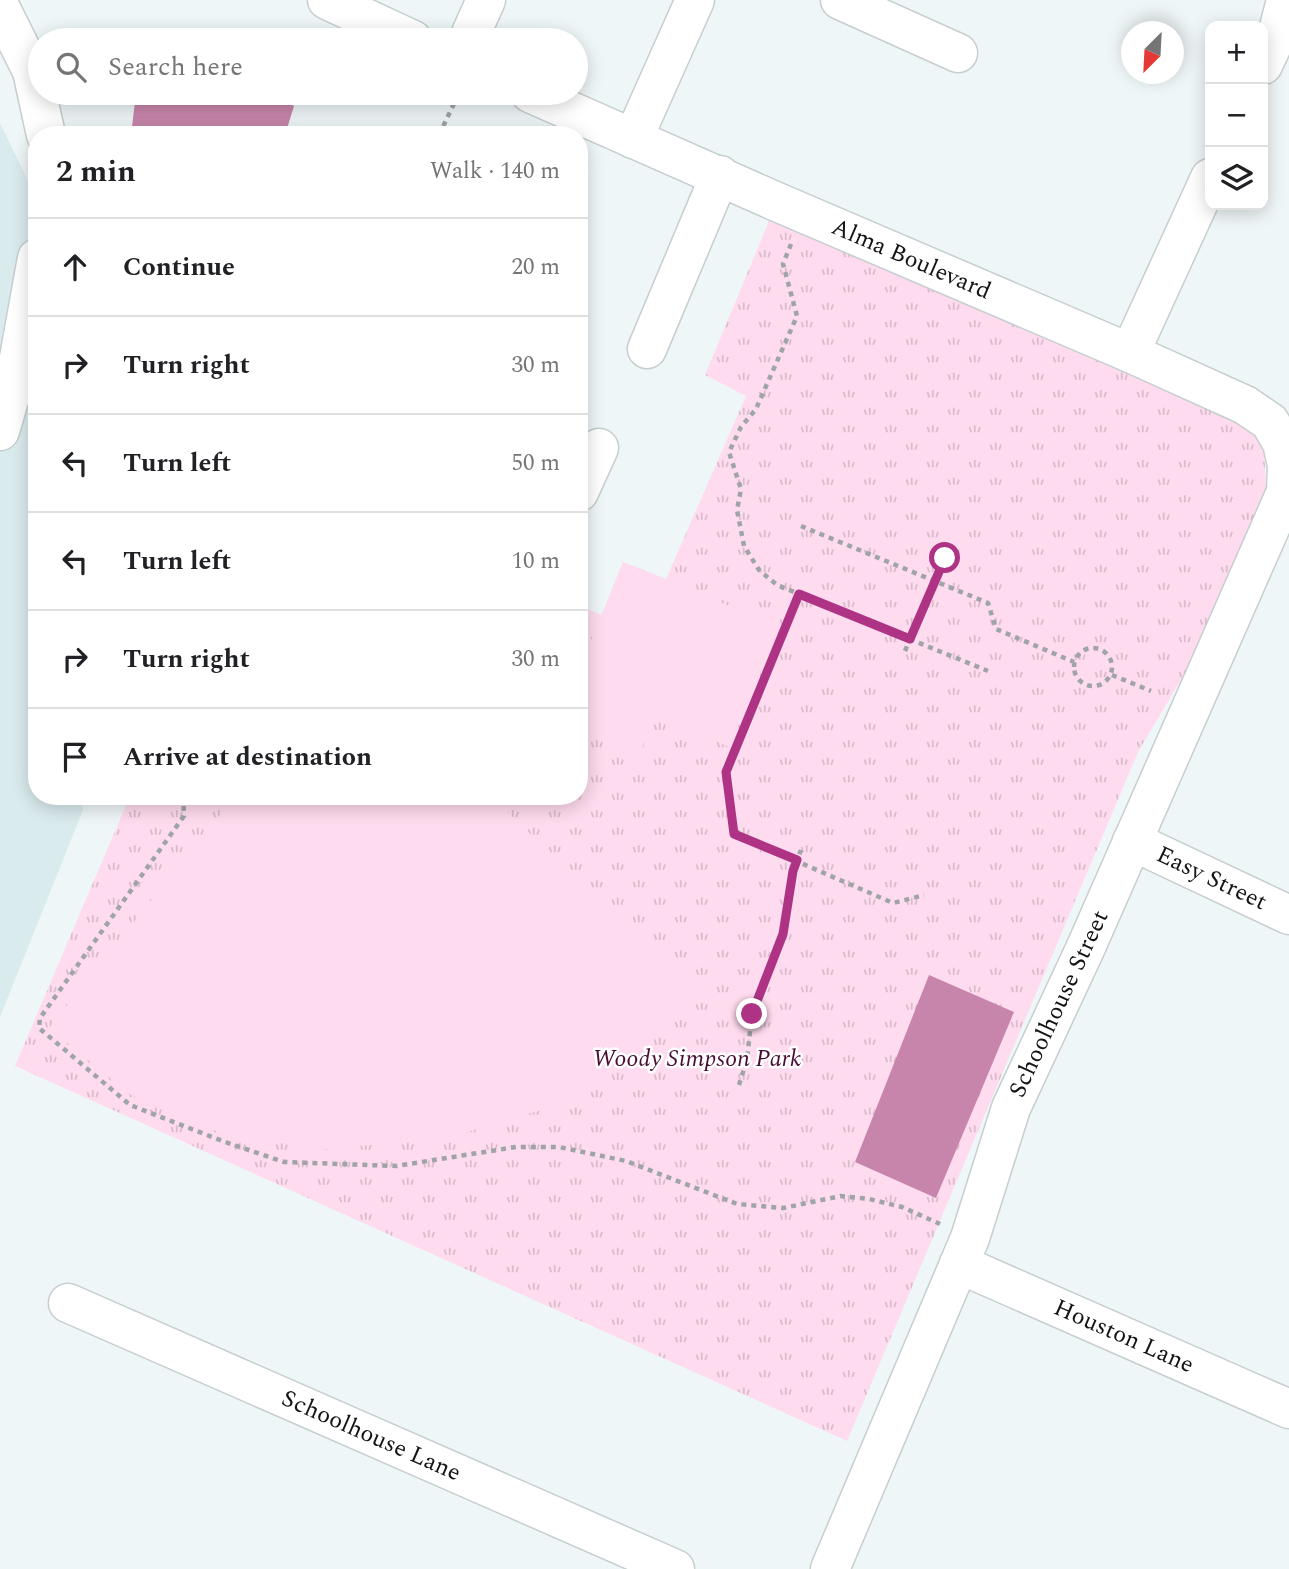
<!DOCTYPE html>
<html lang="en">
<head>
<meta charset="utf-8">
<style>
  body { margin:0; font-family:Spectral,serif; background:#f2f2f2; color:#202124 }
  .controls { position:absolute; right:21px; top:21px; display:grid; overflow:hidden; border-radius:14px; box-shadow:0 4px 18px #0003 }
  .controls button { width:63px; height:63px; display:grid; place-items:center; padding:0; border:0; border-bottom:2px solid #e0e0e0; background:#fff; color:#202124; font:35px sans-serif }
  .compass { position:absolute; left:1121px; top:21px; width:63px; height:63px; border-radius:50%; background:#fff; box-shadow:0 4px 18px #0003; rotate:204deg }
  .stop { position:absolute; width:21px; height:21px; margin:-16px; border:5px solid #ae3385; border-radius:50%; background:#fff }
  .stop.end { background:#ae3385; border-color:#fff; box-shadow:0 2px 7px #0008 }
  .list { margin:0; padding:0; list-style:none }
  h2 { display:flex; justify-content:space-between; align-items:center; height:91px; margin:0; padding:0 28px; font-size:30px }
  h2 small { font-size:23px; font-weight:400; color:#757577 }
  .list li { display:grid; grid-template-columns:46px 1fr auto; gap:21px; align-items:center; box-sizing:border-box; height:98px; padding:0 28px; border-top:2px solid #e0e0e0 }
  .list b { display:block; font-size:26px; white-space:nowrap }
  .list em { font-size:23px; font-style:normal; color:#757577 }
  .icon { flex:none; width:38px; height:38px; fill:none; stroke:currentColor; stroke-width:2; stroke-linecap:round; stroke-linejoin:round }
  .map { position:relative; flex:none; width:1289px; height:1569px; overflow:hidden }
  .search { position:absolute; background:#fff; box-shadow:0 4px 18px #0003; left:28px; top:28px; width:560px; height:77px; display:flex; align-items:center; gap:18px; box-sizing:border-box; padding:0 24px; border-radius:38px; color:#757577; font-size:26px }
  .panel { position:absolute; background:#fff; box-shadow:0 4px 18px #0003; left:28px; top:126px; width:560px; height:679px; border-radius:28px }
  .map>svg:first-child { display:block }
  .built { fill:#daebee }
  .grass { fill:url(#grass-tufts) }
  .pitch { fill:#fedbee }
  .water { fill:#c885ab }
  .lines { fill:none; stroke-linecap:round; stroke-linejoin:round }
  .minor-casing { stroke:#c6cecf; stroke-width:41 }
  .path { stroke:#9fa4a6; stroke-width:4.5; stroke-dasharray:5 5; stroke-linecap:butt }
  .minor { stroke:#fff; stroke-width:38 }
  .route { stroke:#ae3385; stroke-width:9 }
  .labels { text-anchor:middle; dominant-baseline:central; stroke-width:5; stroke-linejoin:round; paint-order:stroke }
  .street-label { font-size:24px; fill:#121415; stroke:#fff }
  .park-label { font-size:24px; font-style:italic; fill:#480d35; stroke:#fff }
</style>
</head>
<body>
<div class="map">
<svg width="1289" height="1569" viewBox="0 0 1289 1569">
  <defs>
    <pattern id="grass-tufts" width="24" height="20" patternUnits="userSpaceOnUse" patternTransform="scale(1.75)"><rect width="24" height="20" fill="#fedbee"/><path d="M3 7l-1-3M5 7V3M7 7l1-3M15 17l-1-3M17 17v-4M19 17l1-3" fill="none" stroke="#d9bbcb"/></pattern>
  </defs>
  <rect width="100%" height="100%" fill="#eff6f8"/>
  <path class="built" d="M0,123L37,199V499L31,567L37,595V796H80L83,810L0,1017Z"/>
  <path class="grass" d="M777,202L1237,421L1264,443L1266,491L1185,673L1138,752L847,1441L15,1066L130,796H579V606L602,615L623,562L666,579L746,396L705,375Z"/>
  <path class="pitch" d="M623,562L780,627L729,747L656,716L639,755L579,730V670Z
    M235,796H491L692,991L631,1055L544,1109L450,1137L319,1150L218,1132L131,1095L49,1028Z"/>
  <path class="water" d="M136,93H269L294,106L285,135H131Z
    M929,975L1014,1012L936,1198L855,1162Z"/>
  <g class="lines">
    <defs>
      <g id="minor">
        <path d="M327,0L413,40"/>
        <path d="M840,0L958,53"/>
        <path d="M0,7L32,71L46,135"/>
        <path d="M468,40L486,0"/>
        <path d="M1263,65L1277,35L1286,0"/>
        <path id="s1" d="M530,93L777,202L1130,353L1245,405L1270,422L1282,443L1287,465L1286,492L1086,947L1011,1108L970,1238L830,1569"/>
        <path d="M633,139L695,0"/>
        <path d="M647,349L720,175"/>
        <path d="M1130,353L1210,178"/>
        <path d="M0,431L15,380L37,258"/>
        <path d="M579,492L599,448"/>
        <path id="s2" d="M1132,841L1289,915"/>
        <path id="s3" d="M959,1264L1289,1409"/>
        <path id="s4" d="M68,1303L675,1569"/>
      </g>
    </defs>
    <use href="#minor" class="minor-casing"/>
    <path class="path" d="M439,135L459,93
      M791,244L783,264L797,316L756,409L741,427L729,452L741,489L737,510L744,546L759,570L777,585L988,671
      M801,526L988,603L996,629L1074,662
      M799,594L726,772L734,834L893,903L924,895
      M1074 667a19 19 0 1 1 38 0a19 19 0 1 1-38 0Z
      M905,651L945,558
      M1112,675L1151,691
      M183,796L184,816L40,1018L39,1028L130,1105L225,1142L284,1162L396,1166L516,1147H559L626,1161L737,1204L783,1208L841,1196L869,1199L902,1207L940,1224
      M739,1085L747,1059L752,1014L783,934L793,871L801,850"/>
    <use href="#minor" class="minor"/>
  </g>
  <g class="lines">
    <path class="route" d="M752,1014L783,934L793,871L797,860L734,834L726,772L799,594L910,639L945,558"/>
  </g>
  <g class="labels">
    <g class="street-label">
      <text stroke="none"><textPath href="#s1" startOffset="416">Alma Boulevard</textPath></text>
      <text stroke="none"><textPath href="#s2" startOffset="88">Easy Street</textPath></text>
      <text transform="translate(1059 1004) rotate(-65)">Schoolhouse Street</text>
      <text stroke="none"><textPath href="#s3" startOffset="180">Houston Lane</textPath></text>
      <text stroke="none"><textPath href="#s4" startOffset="331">Schoolhouse Lane</textPath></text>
    </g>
    <g class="park-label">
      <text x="697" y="1059">Woody Simpson Park</text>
    </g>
  </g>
</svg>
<div class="controls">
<button>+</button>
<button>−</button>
<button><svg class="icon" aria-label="layers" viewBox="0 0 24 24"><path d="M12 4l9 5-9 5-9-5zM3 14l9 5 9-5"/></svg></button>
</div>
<svg class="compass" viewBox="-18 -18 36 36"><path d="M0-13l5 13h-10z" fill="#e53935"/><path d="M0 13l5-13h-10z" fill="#757577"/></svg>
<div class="stop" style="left:945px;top:558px"></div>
<div class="stop end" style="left:752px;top:1014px"></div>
<div class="search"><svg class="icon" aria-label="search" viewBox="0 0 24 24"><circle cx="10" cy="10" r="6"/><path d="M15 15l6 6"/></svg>Search here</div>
<section class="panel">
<h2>2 min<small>Walk · 140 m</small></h2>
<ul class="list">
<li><svg class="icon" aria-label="ahead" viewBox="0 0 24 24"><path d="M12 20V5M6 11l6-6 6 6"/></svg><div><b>Continue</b></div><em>20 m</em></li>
<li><svg class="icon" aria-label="right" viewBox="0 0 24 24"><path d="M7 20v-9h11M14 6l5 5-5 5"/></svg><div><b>Turn right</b></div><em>30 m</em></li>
<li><svg class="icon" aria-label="left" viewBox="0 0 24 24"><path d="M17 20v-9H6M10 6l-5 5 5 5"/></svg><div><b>Turn left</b></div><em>50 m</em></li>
<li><svg class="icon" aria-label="left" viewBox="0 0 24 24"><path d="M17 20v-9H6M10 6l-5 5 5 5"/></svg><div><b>Turn left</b></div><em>10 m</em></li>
<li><svg class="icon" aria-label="right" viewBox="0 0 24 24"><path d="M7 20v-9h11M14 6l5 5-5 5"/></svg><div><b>Turn right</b></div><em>30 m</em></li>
<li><svg class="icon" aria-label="arrive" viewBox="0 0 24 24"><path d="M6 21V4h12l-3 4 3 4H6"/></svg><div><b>Arrive at destination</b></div></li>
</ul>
</section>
</div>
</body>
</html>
